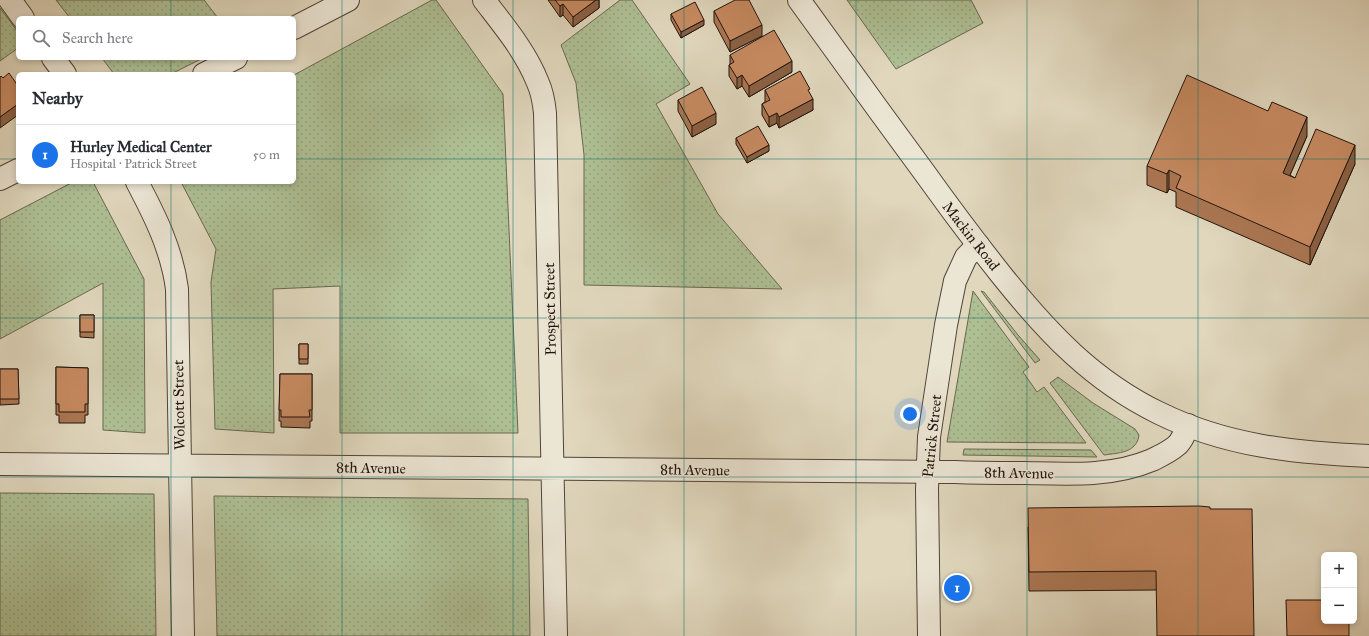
<!DOCTYPE html>
<html lang="en">
<head>
<meta charset="utf-8">
<style>
  body { margin:0; font-family:"IM FELL Great Primer",serif; background:#f7f7f7; color:#2b2b33 }
  .controls { position:absolute; right:12px; bottom:12px; display:grid; overflow:hidden; border-radius:6px; box-shadow:0 2px 6px #0003 }
  .controls button { width:36px; height:36px; display:grid; place-items:center; padding:0; border:0; border-bottom:1px solid #e1e1e2; background:#fff; color:#2b2b33; font:20px sans-serif }
  .you { position:absolute; left:910px; top:414px; width:14px; height:14px; margin:-10px; border:3px solid #fff; border-radius:50%; background:#1a73e8; box-shadow:0 0 0 6px #1a73e833 }
  .badge { display:grid; place-items:center; width:26px; height:26px; border-radius:50%; background:#1a73e8; color:#fff; font-size:13px; font-weight:700 }
  .pin { position:absolute; translate:-50% -50%; border:2px solid #fff; box-shadow:0 1px 4px #0006 }
  .list { margin:0; padding:0; list-style:none }
  h2 { display:flex; justify-content:space-between; align-items:center; height:52px; margin:0; padding:0 16px; font-size:17px }
  h2 small { font-size:13px; font-weight:400; color:#7c7c81 }
  .list li { display:grid; grid-template-columns:26px 1fr auto; gap:12px; align-items:center; box-sizing:border-box; height:60px; padding:0 16px; border-top:1px solid #e1e1e2 }
  .list b { display:block; font-size:15px; white-space:nowrap }
  .list p { margin:0; font-size:13px; white-space:nowrap; color:#7c7c81 }
  .list em { font-size:13px; font-style:normal; color:#7c7c81 }
  .icon { flex:none; width:22px; height:22px; fill:none; stroke:currentColor; stroke-width:2; stroke-linecap:round; stroke-linejoin:round }
  .map { position:relative; flex:none; width:1369px; height:636px; overflow:hidden }
  .search { position:absolute; background:#fff; box-shadow:0 2px 6px #0003; left:16px; top:16px; width:280px; height:44px; display:flex; align-items:center; gap:10px; box-sizing:border-box; padding:0 14px; border-radius:6px; color:#7c7c81; font-size:15px }
  .panel { position:absolute; background:#fff; box-shadow:0 2px 6px #0003; left:16px; top:72px; width:280px; height:112px; border-radius:6px }
  .map>svg:first-child { display:block }
  .green { fill:url(#green-dots); stroke:#686850 }
  .lines { fill:none; stroke-linecap:round; stroke-linejoin:round }
  .minor-casing { stroke:#514338; stroke-width:24 }
  .tertiary-casing { stroke:#514338; stroke-width:24 }
  .minor { stroke:#ebe5d4; stroke-width:22 }
  .tertiary { stroke:#ebe5d4; stroke-width:22 }
  .wall { fill:#ab7753; stroke:#21120c }
  .shaded-wall { fill:#8b6144; stroke:#21120c }
  .building { fill:#c78a61; stroke:#21120c }
  .grid { fill:none; stroke:#0f766e; stroke-width:1; stroke-opacity:0.55 }
  .labels { text-anchor:middle; dominant-baseline:central; stroke-width:3; stroke-linejoin:round; paint-order:stroke }
  .street-label { font-size:15px; fill:#21120c; stroke:#ebe5d4 }
</style>
</head>
<body>
<div class="map">
<svg width="1369" height="636" viewBox="0 0 1369 636">
  <defs>
    <pattern id="green-dots" width="8" height="8" patternUnits="userSpaceOnUse"><rect width="8" height="8" fill="#aebf94"/><path d="M2 2h.1M6 6h.1" fill="none" stroke="#95a37e" stroke-width="1.8" stroke-linecap="round"/></pattern>
  </defs>
  <rect width="100%" height="100%" fill="#e0d7bd"/>
  <filter id="stains"><feTurbulence type="fractalNoise" baseFrequency=".005" numOctaves="4"/><feColorMatrix values="0 0 0 0 .2 0 0 0 0 .09 0 0 0 0 .02 0 0 0 .5 -.17"/></filter>
  <radialGradient id="worn" r=".72"><stop offset=".6" stop-color="#630" stop-opacity="0"/><stop offset="1" stop-color="#630" stop-opacity=".3"/></radialGradient>
  <path class="green" d="M56,0H204L218,18H70Z
    M432,0H436L503,94L518,433H340V286L273,289L274,433L215,429L211,282L216,249L181,182H294V75Z
    M620,0H632L690,84L656,104L718,214L782,289L584,285V155L576,83L561,45Z
    M847,0H971L983,23L896,69Z
    M0,8L18,32V48L0,61Z
    M102,58H203L171,74H114Z
    M73,182H93L144,279L145,433L103,430V283L0,339V220Z
    M973,291L1029,367L1023,372L1037,392L1044,387L1086,443L947,442Z
    M981,291L984,292L1018,335L1040,360L1035,363Z
    M1058,377L1093,403L1135,429L1139,435C1137,453 1118,453 1104,455L1050,383Z
    M964,449L1091,450L1097,457L963,455Z
    M0,493L154,494L156,636H0Z
    M214,496L528,499L530,636H217Z"/>
  <g class="lines">
    <defs>
      <path id="minor" d="M10,0L23,18
        M484,0C504,26 526,52 538,83C542,92 544,103 545,113L556,636
        M294,28L348,0
        M53,58L65,74
        M204,74L236,58
        M0,179L18,170
        M137,182C155,216 172,250 177,289L183,636
        M0,464L955,472C978,473 1002,473 1025,473C1068,474 1112,477 1152,460C1160,456 1169,452 1176,446C1182,441 1185,433 1188,425
        M929,636L927,489L929,437L946,325L955,281L966,257L978,245"/>
      <path id="tertiary" d="M799,0C840,57 882,115 924,172C949,207 976,243 1003,277C1048,333 1093,381 1159,413C1226,446 1295,453 1369,456"/>
    </defs>
    <use href="#minor" class="minor-casing"/>
    <use href="#tertiary" class="tertiary-casing"/>
    <use href="#minor" class="minor"/>
    <use href="#tertiary" class="tertiary"/>
  </g>
  <path class="wall" d="M548,0H599V8L573,27L563,15L560,17Z
    M714,11L762,36L730,52L714,22Z
    M671,14L704,25L681,38L671,20Z
    M730,55L792,72L749,97L742,86L737,89L729,76V65L730,64Z
    M765,90L810,94L813,110L779,128L777,123L769,127L762,115V104L765,102Z
    M678,100L716,124L692,137L678,111Z
    M1307,136L1290,175L1295,178L1355,164L1310,265L1176,207V192L1169,189L1167,193L1147,185V166Z
    M736,138L769,151L747,163L736,144Z
    M80,315H94V338L80,337Z
    M299,344H308V364H299Z
    M56,367L88,368V415H85V423H59V415H56Z
    M0,369H18L19,404L0,405Z
    M280,374H312V421H310V428L281,427V421H279Z
    M1210,509L1156,590L1029,591L1028,527Z"/>
  <path class="shaded-wall" d="M596,0H599V8L573,27V17Z
    M563,4V15L560,17V6Z
    M704,20V25L681,38V32Z
    M762,25V36L730,52V41Z
    M792,61V72L749,97V86Z
    M742,75V86L737,89V78Z
    M813,99V110L779,128V117Z
    M18,104V115L0,128V117Z
    M716,113V124L692,137V126Z
    M777,113V123L769,127V117Z
    M1307,117V136L1283,191V173Z
    M769,145V151L747,163V157Z
    M1355,145V164L1310,265V247Z
    M1169,170V189L1167,193V174Z"/>
  <path class="building" d="M555,0H596L573,17L563,4L560,6Z
    M735,0H749L762,25L730,41L714,11Z
    M695,2L704,20L681,32L671,14Z
    M774,30L792,61L749,86L742,75L737,78L729,65L734,62L730,55Z
    M800,71L810,89L808,90L813,99L779,117L777,113L769,117L762,104L770,100L765,90Z
    M9,73L18,86V104L0,117V77L1,76L3,78Z
    M1187,75L1268,111L1272,102L1307,117L1283,173L1295,178L1316,129L1355,145L1310,247L1176,188L1181,176L1169,170L1167,174L1147,166Z
    M702,87L716,113L692,126L678,100Z
    M758,126L769,145L747,157L736,138Z
    M80,315H94V332H80Z
    M299,344H308V359H299Z
    M56,367L88,368V404H85V412H59V404H56Z
    M0,369H18L19,399H0Z
    M280,374H312V410H309L310,417H281V410H279Z
    M1199,506L1210,507V509H1252L1254,636H1157L1156,571L1029,572L1028,508Z
    M1286,600H1324V621H1349V636H1287Z"/>
  <path class="grid" d="M171,0V18M342,0V636M513,0V636M684,0V636M856,0V636M1027,0V636M1198,0V636M171,58V74M0,159H18M294,159H1369M171,182V636M0,318H1369M0,477H1369"/>
  <g class="labels">
    <g class="street-label">
      <text transform="translate(971 236) rotate(52)">Mackin Road</text>
      <text transform="translate(550 309) rotate(-91)">Prospect Street</text>
      <text transform="translate(179 405) rotate(-91)">Wolcott Street</text>
      <text transform="translate(932 436) rotate(-84)">Patrick Street</text>
      <text transform="translate(371 468) rotate(1)">8th Avenue</text>
      <text transform="translate(695 470) rotate(1)">8th Avenue</text>
      <text transform="translate(1019 473) rotate(1)">8th Avenue</text>
    </g>
  </g>
  <rect width="100%" height="100%" filter="url(#stains)"/>
  <rect width="100%" height="100%" fill="url(#worn)"/>
</svg>
<div class="controls">
<button>+</button>
<button>−</button>
</div>
<div class="you"></div>
<div class="pin badge" style="left:957px;top:588px">1</div>
<div class="search"><svg class="icon" aria-label="search" viewBox="0 0 24 24"><circle cx="10" cy="10" r="6"/><path d="M15 15l6 6"/></svg>Search here</div>
<section class="panel">
<h2>Nearby<small></small></h2>
<ul class="list">
<li><span class="badge">1</span><div><b>Hurley Medical Center</b><p>Hospital · Patrick Street</p></div><em>50 m</em></li>
</ul>
</section>
</div>
</body>
</html>
